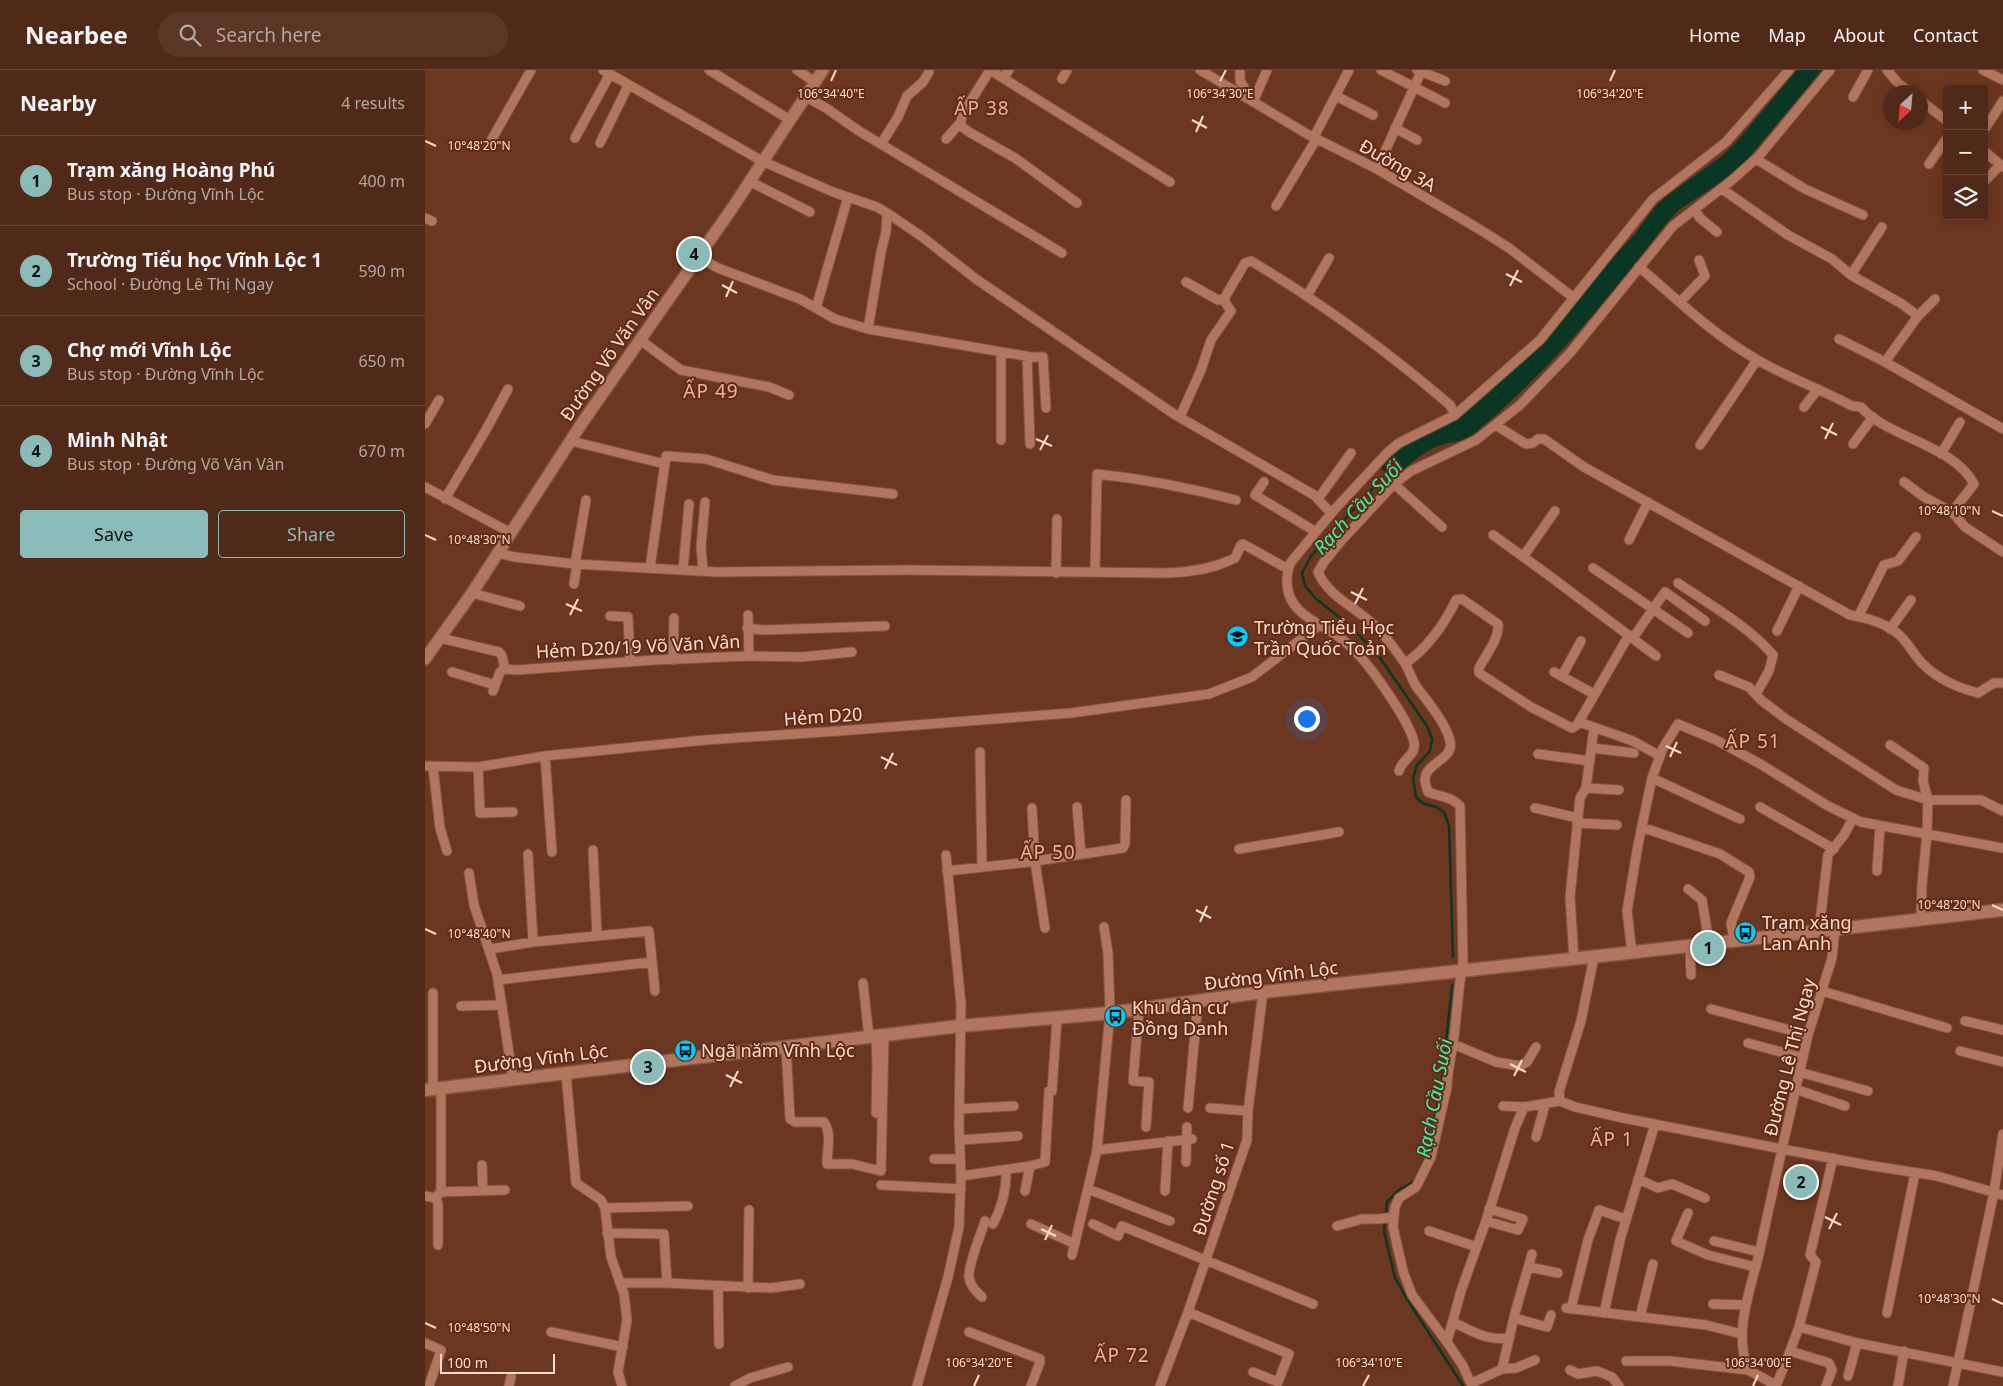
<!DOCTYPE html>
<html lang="en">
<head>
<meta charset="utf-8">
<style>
  body { margin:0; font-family:"Noto Sans",sans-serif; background:#5b3526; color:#f1f3f6 }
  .controls { position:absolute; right:15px; top:15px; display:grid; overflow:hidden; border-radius:5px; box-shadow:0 2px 12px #0003 }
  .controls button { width:45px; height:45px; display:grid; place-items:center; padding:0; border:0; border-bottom:1px solid #674538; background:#512919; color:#f1f3f6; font:25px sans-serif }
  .compass { position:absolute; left:1458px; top:15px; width:45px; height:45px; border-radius:50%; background:#512919; box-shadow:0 2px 12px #0003; rotate:206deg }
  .scale { position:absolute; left:15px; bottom:12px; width:115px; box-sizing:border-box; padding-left:5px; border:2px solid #fddbce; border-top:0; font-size:14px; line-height:18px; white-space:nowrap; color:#fddbce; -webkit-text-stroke:4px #602c16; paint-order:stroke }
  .you { position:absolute; left:881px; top:648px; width:18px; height:18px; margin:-12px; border:4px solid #fff; border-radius:50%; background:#1a73e8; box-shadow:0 0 0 8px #1a73e833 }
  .badge { display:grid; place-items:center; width:32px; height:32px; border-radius:50%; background:#8bbbb9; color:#111; font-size:16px; font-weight:700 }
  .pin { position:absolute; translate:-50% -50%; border:2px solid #fff; box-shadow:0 1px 5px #0006 }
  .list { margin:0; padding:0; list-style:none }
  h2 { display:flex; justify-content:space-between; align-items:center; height:65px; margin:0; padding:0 20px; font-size:21px }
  h2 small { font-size:16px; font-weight:400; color:#b4a6a2 }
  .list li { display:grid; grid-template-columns:32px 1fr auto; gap:15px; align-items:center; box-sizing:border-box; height:90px; padding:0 20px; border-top:1px solid #674538 }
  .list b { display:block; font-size:19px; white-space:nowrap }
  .list p { margin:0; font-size:16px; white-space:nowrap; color:#b4a6a2 }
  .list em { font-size:16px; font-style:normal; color:#b4a6a2 }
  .actions { display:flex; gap:10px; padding:15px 20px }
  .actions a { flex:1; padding:11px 0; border:1px solid #8bbbb9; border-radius:5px; text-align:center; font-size:18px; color:#8bbbb9 }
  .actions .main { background:#8bbbb9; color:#111 }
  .icon { flex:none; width:28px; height:28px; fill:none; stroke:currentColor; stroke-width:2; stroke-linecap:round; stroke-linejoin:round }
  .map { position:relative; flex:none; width:1578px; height:1316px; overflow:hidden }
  header { display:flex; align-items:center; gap:30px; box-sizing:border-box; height:70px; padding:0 25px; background:#512919; border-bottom:1px solid #674538 }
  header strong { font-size:24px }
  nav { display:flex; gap:28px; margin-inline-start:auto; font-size:18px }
  .search { width:350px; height:45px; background:#5b3526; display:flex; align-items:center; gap:12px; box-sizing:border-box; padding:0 18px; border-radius:28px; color:#b4a6a2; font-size:19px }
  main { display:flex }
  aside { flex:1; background:#512919 }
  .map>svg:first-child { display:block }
  .water { fill:#0a3624 }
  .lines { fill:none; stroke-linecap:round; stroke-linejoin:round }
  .stream { stroke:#0a3624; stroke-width:2.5 }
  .minor-casing { stroke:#825541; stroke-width:11 }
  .tertiary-casing { stroke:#825541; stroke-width:14 }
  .secondary-casing { stroke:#825541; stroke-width:15 }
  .minor { stroke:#b2765f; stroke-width:9 }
  .tertiary { stroke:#b2765f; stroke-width:11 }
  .secondary { stroke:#b2765f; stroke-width:12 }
  .ticks { fill:none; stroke:#fddbce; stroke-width:2 }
  .labels { text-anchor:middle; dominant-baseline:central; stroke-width:4; stroke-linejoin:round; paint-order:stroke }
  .street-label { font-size:18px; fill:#fddbce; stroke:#602c16 }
  .poi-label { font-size:18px; fill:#fddbce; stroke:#602c16; text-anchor:start }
  .neighbourhood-label { font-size:19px; letter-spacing:1px; fill:#f0b097; stroke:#602c16 }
  .water-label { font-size:19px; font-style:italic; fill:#3bf1ad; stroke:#602c16 }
  .ticks-label { font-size:12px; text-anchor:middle; fill:#fddbce; stroke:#602c16; stroke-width:4; stroke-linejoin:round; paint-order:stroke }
</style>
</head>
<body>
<header>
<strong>Nearbee</strong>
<div class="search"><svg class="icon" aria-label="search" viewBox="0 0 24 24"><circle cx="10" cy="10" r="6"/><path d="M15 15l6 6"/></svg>Search here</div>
<nav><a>Home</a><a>Map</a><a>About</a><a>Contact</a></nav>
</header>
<main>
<aside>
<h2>Nearby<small>4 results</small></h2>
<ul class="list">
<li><span class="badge">1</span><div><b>Trạm xăng Hoàng Phú</b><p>Bus stop · Đường Vĩnh Lộc</p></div><em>400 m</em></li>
<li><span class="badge">2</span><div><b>Trường Tiểu học Vĩnh Lộc 1</b><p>School · Đường Lê Thị Ngay</p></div><em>590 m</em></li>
<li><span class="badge">3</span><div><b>Chợ mới Vĩnh Lộc</b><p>Bus stop · Đường Vĩnh Lộc</p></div><em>650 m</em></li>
<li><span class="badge">4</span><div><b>Minh Nhật</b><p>Bus stop · Đường Võ Văn Vân</p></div><em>670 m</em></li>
</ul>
<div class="actions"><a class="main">Save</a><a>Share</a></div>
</aside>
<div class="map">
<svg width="1578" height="1316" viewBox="0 0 1578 1316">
  <rect width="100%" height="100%" fill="#6c3721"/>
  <path class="water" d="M1372,0H1397L1321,91L1299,110L1254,140L1240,155C1183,229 1124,302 1051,362C1037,373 1028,371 1013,376C995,383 982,397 968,410L954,397L976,378L1023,355L1052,333L1101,289L1129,261L1187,188L1210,164L1229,138L1239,128L1297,86L1313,70Z"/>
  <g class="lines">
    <path class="stream" d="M963,402L886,486L877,503L880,516L891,529L924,555L953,585L1002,656L1007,669L1005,681L992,695L988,708L991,727L997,733L1011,737L1019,742L1024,756L1028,887
      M1027,915L1017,1009L1002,1085L989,1111L974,1120L962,1132L959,1161L970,1208L985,1234L1038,1316"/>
    <defs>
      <path id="minor" d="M178,0L337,91L408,122L452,137L462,143L496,166L551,209L749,344L889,425L906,443
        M284,0L365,50
        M372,0L390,12
        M565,0L745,112
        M775,0L882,64L952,99L1054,159L1084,178L1149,228
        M956,0L1020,33
        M992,0L1020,11
        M1462,0L1472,12L1485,22
        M1558,0L1578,10
        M815,2V11L819,17L818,26
        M578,8L584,0
        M637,9L642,0
        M911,26L948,45
        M381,27L401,38L434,61L637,183
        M1428,27L1443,0
        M1496,31L1522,51
        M828,32L842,0
        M536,52V56L544,62L590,88L652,133
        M970,58L992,70
        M1559,60L1578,31
        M889,67L924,0
        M150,68L185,4
        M521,69L536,52L537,45L565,0
        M175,73L203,16
        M456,74L473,47L482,26L498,12L504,2
        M63,76L106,0
        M1559,81L1578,97
        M1331,89L1380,119L1438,145
        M1504,94L1522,68
        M952,99L996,2
        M324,111L385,142
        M1559,112L1575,95
        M1297,119L1363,165L1407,189L1426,205L1477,234L1493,246
        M851,136L892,68
        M1270,140L1275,148L1292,162
        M0,148L7,151
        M273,187L293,198L375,229L410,249L443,259L606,287H618L621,338
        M1214,197C1252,229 1287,264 1331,289C1361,307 1396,319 1427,336L1436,337C1461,367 1529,375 1549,414L1527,442
        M1426,205L1457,157
        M761,212L793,230L800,229
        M882,226L904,188
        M1255,232L1280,206L1274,190
        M391,238L423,127
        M443,259L456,182L461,162L462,143
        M1414,269L1460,292L1578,359
        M215,270L256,300L344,317L364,325
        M576,282V370
        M602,286L605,374
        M1460,292L1493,246L1510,229
        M1379,337L1393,319
        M755,347L776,300L786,270L806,241L800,232V227L820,193L826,191C897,233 963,282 1025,335L1030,345
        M0,354L14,330
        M1072,356L1101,374L1108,373L1113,369H1119L1159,397L1425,545C1441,548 1458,552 1472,563C1480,569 1485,578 1491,586C1506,606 1530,617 1553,623L1569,613H1578
        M146,371L240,394
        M1428,374L1448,347
        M1275,375L1332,290
        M1516,384L1535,352
        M839,412L830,425L891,462
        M1479,412L1499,427L1527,442L1540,457L1578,482
        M969,414L1017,457
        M0,417L86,463
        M20,429L62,358L83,319
        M893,429L926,383
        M1068,465L1122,504L1231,586
        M1204,470L1223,432
        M73,483L90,487L150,494L292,502L481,500L742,503C766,502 788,499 810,488L816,475L818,474L863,499
        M1098,487L1130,441
        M150,494L161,430
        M225,498L241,386L281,389L348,410L468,424
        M1168,498L1228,539L1240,522L1280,551
        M258,500L264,434
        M278,501L276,477L280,432
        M670,502L672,404C719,409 765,418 811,430
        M631,503L632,449
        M1253,513C1285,535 1322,555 1348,585L1344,601L1331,624
        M149,514L152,494
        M47,523L95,536
        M323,545L324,586
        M185,546L203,547L205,592
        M1433,547L1459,495L1473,491L1491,467
        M322,558L339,560L460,556
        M1465,559L1486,530
        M1352,561L1374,516
        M15,568L74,582L77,586L80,599L92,600L229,590L324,586L377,587L427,582
        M1208,568L1228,539L1263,563
        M248,590L249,548
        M981,593C1003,577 1019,555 1031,530L1037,529L1073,554C1075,568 1060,586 1054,598V603L1106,637L1147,658L1152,655L1204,565
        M27,602L70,615
        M1129,602L1169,624
        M1294,605L1324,617L1336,630L1361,649L1471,720L1503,730H1556L1578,741
        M1137,606L1156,571
        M68,621L75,602L80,599
        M1154,652L1208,671L1235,686
        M1465,675L1499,698L1498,711L1503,730L1502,763L1497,815L1496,848
        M1167,678L1209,683
        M555,682L557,796
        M1113,684L1165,691
        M120,686L127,782
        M0,696L53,697L120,686L280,670L414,661L646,643L784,624L827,607L893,556
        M8,697L15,758L22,781
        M53,697L55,743L88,742
        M974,701C976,690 992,685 989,672C984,650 944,594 928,579C921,573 914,566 907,562C886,550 861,539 862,510C862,503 863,498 866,492L910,439L962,383L974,373L1030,345L1115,270L1228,129L1301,72L1364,0
        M1227,708L1315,749
        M1161,718L1194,720
        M652,737L656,784
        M1335,737L1409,779
        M607,738L610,791L620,858
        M1110,738L1153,748
        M1152,753L1192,755
        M1216,759L1225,760L1295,784L1324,802L1325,807L1306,853L1309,870
        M814,779L914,762
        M168,780L172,866
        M103,784L108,872
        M522,801L604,792L698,778L700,774L701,730
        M1452,801L1455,756
        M44,803L49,835L72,904L88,1010
        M1263,819L1277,830L1284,873
        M1410,859L1407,888L1383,965L1357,1079L1442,1095L1512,1106L1578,1125
        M1394,860L1403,785L1419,765L1428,748
        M1265,875L1266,905
        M65,879L108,872L224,861L230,921
        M1207,883L1202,841L1213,775L1227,708L1238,678L1253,654L1291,670L1337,695L1403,736L1436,752L1578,778
        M1169,887L1156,951L1134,1022L1135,1031L1150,1037L1198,1048L1357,1079C1350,1112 1342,1146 1335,1180C1326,1219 1308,1260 1323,1300L1351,1315
        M1149,889L1145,827L1155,728L1161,718L1169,658
        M73,910L227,892
        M438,913L444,967
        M1397,921L1522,958
        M36,936L77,935
        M714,939L708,1011L724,1012L721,1057
        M1286,939L1383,965
        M1540,951L1578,960
        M451,966L452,995L451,1043
        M1323,973L1378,988
        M1028,974L1071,992L1095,996L1102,992L1111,977
        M361,977L365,1049L370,1052H399C407,1063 402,1081 402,1094H427L456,1101L459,965
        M1535,981L1578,992
        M1374,1002L1443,1021
        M141,1004L151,1113L176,1130L180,1138L186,1187L199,1224L202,1250L193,1302L197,1316
        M8,1019V923
        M1370,1019L1420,1036
        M1078,1036L1099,1037L1135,1031
        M763,1038L773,932
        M785,1038L823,1041
        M534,1039L589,1036
        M1111,1067L1120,1035
        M535,1070L593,1066
        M672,1080L767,1069
        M509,1089H535
        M761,1092L762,1057
        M57,1095L58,1120
        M536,1106L605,1096L620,1092L624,1021H627L632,948
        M1213,1109L1233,1118L1247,1114L1280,1128
        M456,1115L536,1119
        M663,1119L745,1151
        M600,1121L605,1096
        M740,1121L743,1071
        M16,1122L80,1120
        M0,1126L10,1128L13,1133V1175
        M10,1128L16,1122V1018
        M180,1138L263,1136
        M1263,1143L1251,1171L1283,1185L1330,1197
        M1061,1151L1093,1160L1098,1149L1064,1139
        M568,1154C577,1137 582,1120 581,1100
        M606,1154L650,1174
        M668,1154L693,1166L697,1156L888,1234
        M912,1156L937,1149H954L969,1147
        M1004,1161L1052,1177
        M182,1163L239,1164L242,1213L346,1218L375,1214
        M1289,1171L1334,1182
        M647,1185L672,1080L685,943L683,883L679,857
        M1104,1197L1133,1203
        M195,1213H242
        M293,1216L294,1274
        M323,1218L324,1140
        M557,1227C551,1221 545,1216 544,1207C543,1195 556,1164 560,1151
        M1288,1234L1321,1235
        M1141,1238L1281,1255L1317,1264
        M1146,1239L1163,1170L1174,1140L1201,1149
        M763,1242L864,1284L853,1312L828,1302
        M1179,1243L1195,1170L1230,1054
        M1462,1243L1490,1103
        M1215,1247L1228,1194
        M1089,1248L1122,1257L1126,1245
        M1028,1252C1045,1260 1065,1273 1085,1267
        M1374,1257L1432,1273L1578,1302
        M126,1262L198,1277
        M544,1262L615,1289V1292L606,1316
        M1022,1272L1036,1221L1061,1151L1090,1058L1099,1037
        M0,1273L16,1280L4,1316
        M1201,1291H1245L1323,1300
        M1077,1299L1091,1298L1110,1290
        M1145,1300L1153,1304L1172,1301L1187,1307L1194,1316
        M1423,1306L1432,1273
        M1047,1313L1077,1299L1090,1243L1107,1184
        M84,1316L86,1307
        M310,1316L325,1308L363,1297
        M492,1316L523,1207L534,1157L536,1106L534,1057L536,934L521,785
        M735,1316L763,1242L822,1070L823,1041L838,922
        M1047,1316L1038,1296L1022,1272L987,1225L978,1201L968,1157L970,1137L974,1128L991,1117L1006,1087L1022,1017C1022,1002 1026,988 1028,974C1032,946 1033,919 1038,892L1035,736C1026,726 1015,727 1003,722C1002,718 1000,714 1000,711C999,692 1030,690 1025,671C1021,653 1002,631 991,616C986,608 984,599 979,592C970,579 959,564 948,554C930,537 903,526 893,502L899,492L916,471L969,414L986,401L1051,370L1095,335L1145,283L1248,156L1306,111L1334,86L1405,0
        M1351,1316L1365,1281
        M1401,1316L1407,1300L1404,1293L1365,1281L1374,1257L1391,1192L1385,1185L1408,1088
        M1473,1316L1479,1281
        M1528,1316L1569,1122L1578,1064"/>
      <path id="tertiary" d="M0,589L47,523L157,353L308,137L398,0"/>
      <path id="secondary" d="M0,1020L535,956L685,943L838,922L1184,885L1578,840"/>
    </defs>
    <use href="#minor" class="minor-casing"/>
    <use href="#tertiary" class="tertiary-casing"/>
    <use href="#secondary" class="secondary-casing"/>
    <use href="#minor" class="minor"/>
    <use href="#tertiary" class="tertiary"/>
    <use href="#secondary" class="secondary"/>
  </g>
  <path class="ticks" d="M406,11L411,0M795,11L801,0M1185,11L1190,0M767,50L782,58M771,62L778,46M0,71L11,76M1081,204L1097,212M297,215L312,223M1085,216L1093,200M301,227L308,211M1396,357L1412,365M611,369L627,376M1400,369L1408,353M615,380L623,365M1567,441L1578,446M0,465L11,470M926,522L942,530M141,534L157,541M930,534L938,518M145,545L153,529M1241,676L1256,683M456,687L472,695M1245,687L1252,672M460,699L468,683M1567,835L1578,840M771,840L786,848M775,852L782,836M0,859L11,864M1085,994L1101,1002M301,1005L317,1013M1089,1006L1097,990M305,1017L313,1001M1400,1147L1416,1155M616,1159L631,1166M1404,1159L1412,1143M620,1170L627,1155M1567,1229L1578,1234M0,1253L11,1258M549,1316L554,1305M938,1316L944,1305M1328,1316L1333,1305"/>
  <defs>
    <symbol id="school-disc" viewBox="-11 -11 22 22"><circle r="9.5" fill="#05cbf9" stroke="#602c16"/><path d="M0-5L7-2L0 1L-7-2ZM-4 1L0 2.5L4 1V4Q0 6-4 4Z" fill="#111"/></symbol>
    <symbol id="bus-disc" viewBox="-11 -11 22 22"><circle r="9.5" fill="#05cbf9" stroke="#602c16"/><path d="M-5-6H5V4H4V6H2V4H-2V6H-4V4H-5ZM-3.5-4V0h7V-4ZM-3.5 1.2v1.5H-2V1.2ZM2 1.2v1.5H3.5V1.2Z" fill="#111"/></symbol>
  </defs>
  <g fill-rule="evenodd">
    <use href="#school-disc" x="800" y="554" width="25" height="25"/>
    <use href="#bus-disc" x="1308" y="850" width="25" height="25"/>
    <use href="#bus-disc" x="678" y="934" width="25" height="25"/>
    <use href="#bus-disc" x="248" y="968" width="25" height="25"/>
  </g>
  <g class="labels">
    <g class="street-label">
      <text transform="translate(973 95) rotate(30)">Đường 3A</text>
      <text transform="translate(184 284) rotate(-55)">Đường Võ Văn Vân</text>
      <text transform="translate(213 576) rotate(-3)">Hẻm D20/19 Võ Văn Vân</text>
      <text transform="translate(398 646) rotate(-4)">Hẻm D20</text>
      <text transform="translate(846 905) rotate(-7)">Đường Vĩnh Lộc</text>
      <text transform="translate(1364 987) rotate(-76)">Đường Lê Thị Ngay</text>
      <text transform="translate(116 988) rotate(-7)">Đường Vĩnh Lộc</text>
      <text transform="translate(788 1118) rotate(-72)">Đường số 1</text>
    </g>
    <g class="poi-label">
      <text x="829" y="557">Trường Tiểu Học<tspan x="829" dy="21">Trần Quốc Toản</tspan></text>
      <text x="1337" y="852">Trạm xăng<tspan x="1337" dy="21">Lan Anh</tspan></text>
      <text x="707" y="937">Khu dân cư<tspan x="707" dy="21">Đồng Danh</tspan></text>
      <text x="276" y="980">Ngã năm Vĩnh Lộc</text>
    </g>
    <g class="neighbourhood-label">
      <text x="557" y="38">ẤP 38</text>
      <text x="286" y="321">ẤP 49</text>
      <text x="1328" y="671">ẤP 51</text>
      <text x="623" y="782">ẤP 50</text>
      <text x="1187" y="1069">ẤP 1</text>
      <text x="697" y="1285">ẤP 72</text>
    </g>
    <g class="water-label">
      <text transform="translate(933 437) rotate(-47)">Rạch Cầu Suối</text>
      <text transform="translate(1009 1028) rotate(-79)">Rạch Cầu Suối</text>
    </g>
  </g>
  <g class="ticks-label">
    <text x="406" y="28">106°34'40"E</text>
    <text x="795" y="28">106°34'30"E</text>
    <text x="1185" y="28">106°34'20"E</text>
    <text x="54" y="80">10°48'20"N</text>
    <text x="1524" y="445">10°48'10"N</text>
    <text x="54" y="474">10°48'30"N</text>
    <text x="1524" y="839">10°48'20"N</text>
    <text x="54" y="868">10°48'40"N</text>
    <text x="1524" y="1233">10°48'30"N</text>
    <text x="54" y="1262">10°48'50"N</text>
    <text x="554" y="1297">106°34'20"E</text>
    <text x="944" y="1297">106°34'10"E</text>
    <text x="1333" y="1297">106°34'00"E</text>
  </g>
</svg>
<div class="controls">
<button>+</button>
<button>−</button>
<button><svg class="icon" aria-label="layers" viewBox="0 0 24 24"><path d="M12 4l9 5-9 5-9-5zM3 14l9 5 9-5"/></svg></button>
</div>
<svg class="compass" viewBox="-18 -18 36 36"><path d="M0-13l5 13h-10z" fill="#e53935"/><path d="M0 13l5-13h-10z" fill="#b4a6a2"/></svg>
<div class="scale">100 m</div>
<div class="you"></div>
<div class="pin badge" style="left:1283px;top:878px">1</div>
<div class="pin badge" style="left:1376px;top:1112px">2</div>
<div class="pin badge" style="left:223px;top:997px">3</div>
<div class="pin badge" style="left:269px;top:184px">4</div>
</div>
</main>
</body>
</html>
